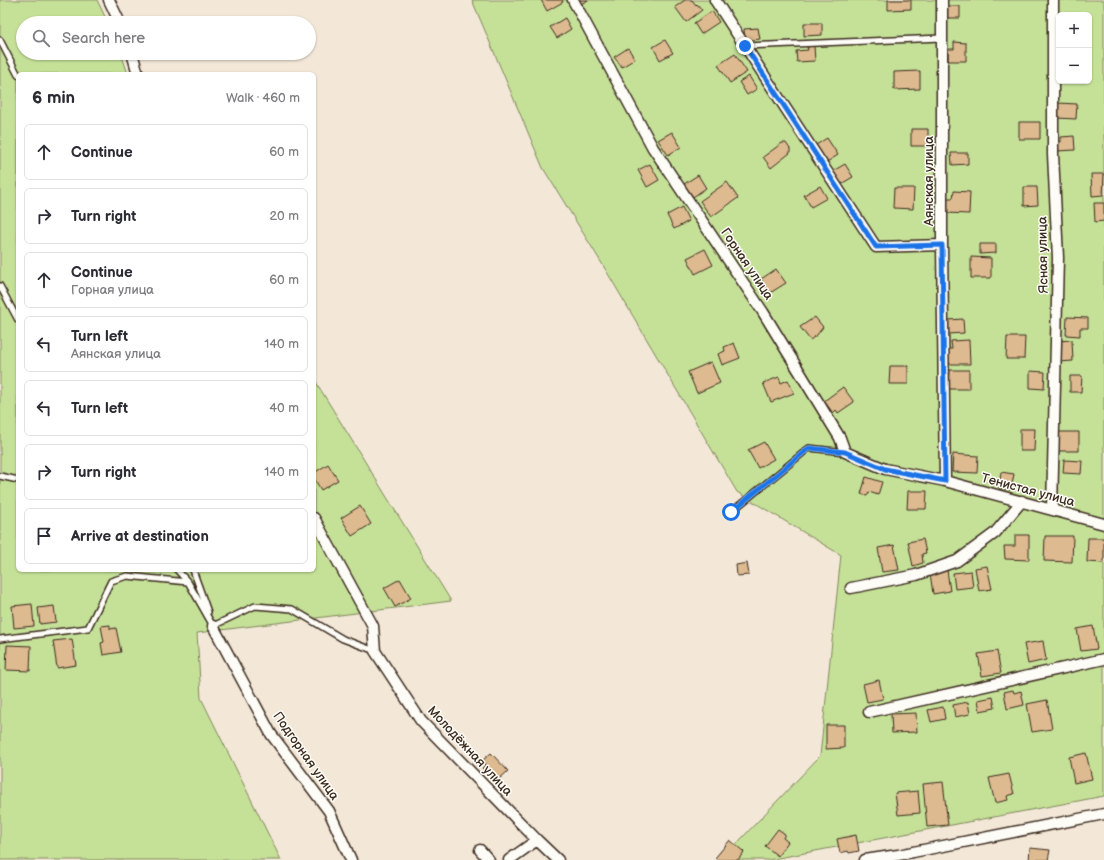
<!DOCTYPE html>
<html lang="en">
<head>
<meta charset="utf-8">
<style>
  body { margin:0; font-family:"Balsamiq Sans",sans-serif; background:#f2f2f3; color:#2b2b33 }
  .controls { position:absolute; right:12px; top:12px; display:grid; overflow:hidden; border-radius:6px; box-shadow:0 1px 3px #0004 }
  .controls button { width:36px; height:36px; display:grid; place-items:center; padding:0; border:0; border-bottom:1px solid #e1e1e2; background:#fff; color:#2b2b33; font:20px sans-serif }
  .stop { position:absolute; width:12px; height:12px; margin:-9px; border:3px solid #1a73e8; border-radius:50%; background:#fff }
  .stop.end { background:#1a73e8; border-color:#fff; box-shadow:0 1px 4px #0008 }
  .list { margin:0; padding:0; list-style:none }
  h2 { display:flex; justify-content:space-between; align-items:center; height:52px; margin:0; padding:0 16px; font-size:17px }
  h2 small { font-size:13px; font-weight:400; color:#7c7c81 }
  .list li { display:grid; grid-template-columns:26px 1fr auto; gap:12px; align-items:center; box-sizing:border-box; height:56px; margin:0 8px 8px; padding:0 8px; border:1px solid #e1e1e2; border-radius:6px }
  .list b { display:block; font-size:15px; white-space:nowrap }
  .list p { margin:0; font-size:13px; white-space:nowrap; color:#7c7c81 }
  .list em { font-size:13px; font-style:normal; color:#7c7c81 }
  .icon { flex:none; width:22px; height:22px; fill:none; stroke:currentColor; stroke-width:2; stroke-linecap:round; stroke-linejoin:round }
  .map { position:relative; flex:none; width:1104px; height:860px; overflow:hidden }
  .search { position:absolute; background:#fff; box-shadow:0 1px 3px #0004; left:16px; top:16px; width:300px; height:44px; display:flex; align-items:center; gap:10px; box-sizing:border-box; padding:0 14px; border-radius:22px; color:#7c7c81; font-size:15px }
  .panel { position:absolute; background:#fff; box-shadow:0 1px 3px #0004; left:16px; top:72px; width:300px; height:500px; border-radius:6px }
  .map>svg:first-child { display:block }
  .green { fill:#c5e198; stroke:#80865b; fill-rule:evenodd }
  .building { fill:#ddba8f; stroke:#3b2a1e }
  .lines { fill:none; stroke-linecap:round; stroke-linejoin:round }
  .service-casing { stroke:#3b2a1e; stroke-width:8 }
  .minor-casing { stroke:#3b2a1e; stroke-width:13 }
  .service { stroke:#fdfcf7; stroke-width:5 }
  .minor { stroke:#fdfcf7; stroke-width:10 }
  .route { stroke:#1a73e8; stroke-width:5 }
  .labels { text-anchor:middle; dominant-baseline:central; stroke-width:3; stroke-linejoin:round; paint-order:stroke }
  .street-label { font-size:13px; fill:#3b2a1e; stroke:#fdfcf7 }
</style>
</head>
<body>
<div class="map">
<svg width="1104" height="860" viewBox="0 0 1104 860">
  <rect width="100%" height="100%" fill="#f3e8d8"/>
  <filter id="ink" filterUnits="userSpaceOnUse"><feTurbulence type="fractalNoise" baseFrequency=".025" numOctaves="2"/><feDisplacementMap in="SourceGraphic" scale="8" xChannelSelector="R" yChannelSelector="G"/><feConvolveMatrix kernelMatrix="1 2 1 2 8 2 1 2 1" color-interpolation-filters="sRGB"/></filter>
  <g filter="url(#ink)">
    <path class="green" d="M0,0H97L108,23H23V53H121L128,74H18V570H314V379L451,601L197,633L201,698L281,860H0Z
      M472,0H1104V796L768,860H721L820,756L841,555L737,492L601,262L543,168ZM1059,15H1089V81H1059Z"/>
    <path class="building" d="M541,0H562L563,2L547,11Z
      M578,0H588L581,4Z
      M685,0H692L696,5L697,4L702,10L686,22L675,7Z
      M888,0H911V9L888,10Z
      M947,6H960V18H947Z
      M712,11L719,22L701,34L694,23Z
      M1057,16H1059V32H1058Z
      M565,18L571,29L557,38L550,27Z
      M804,23H822V35L804,36Z
      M758,28L760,39L745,41L744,29Z
      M665,40L673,53L660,60L653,47Z
      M1057,40H1059V58H1057Z
      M954,42L966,43V61H948V49H954Z
      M814,46L815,61L797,62L796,51L808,50L807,47Z
      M628,48L635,59L622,67L614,57Z
      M735,54L747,72L730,83L718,65Z
      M920,71V89L894,90V72Z
      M749,76L757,89L747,95L739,82Z
      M1058,103L1077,104L1076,119L1057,118Z
      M1019,122H1040V139H1019Z
      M911,129H928V146H911Z
      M672,132L681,147L668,155L658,140Z
      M1074,136L1075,150L1057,151V142H1061V137Z
      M827,138L838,155L827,162L816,145Z
      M782,143H786L790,149V153L771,168L763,157Z
      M951,153H968V164L952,165Z
      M650,164L659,180L647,187L638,170Z
      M845,164L853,177L841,184L833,171Z
      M1091,174H1104L1103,195L1092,196Z
      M698,175L706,188L693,197L684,184Z
      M727,182L738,198L711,217L700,201Z
      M820,186L827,198L811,207L804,195Z
      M1024,187H1037L1038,205L1024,206Z
      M894,188H914L913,209L893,208Z
      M954,191L970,192L969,214L946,213L947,198H953Z
      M1094,203H1104V221L1095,222Z
      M682,207L689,221L674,229L667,215Z
      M980,244H996V253L980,254Z
      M705,249L713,265L695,274L687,258Z
      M971,257L991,258V278H971Z
      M776,269L786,283L770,293L761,279Z
      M815,317L823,327L817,335L810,340L800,327Z
      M1067,317L1088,318V328H1080V336L1066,335Z
      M963,319L964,333L948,334V320Z
      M1007,337H1025L1024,359H1006Z
      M969,340L970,364H948L947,349H952L951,341Z
      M1072,340L1073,361L1059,362L1058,341Z
      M734,343L740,358L722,365L718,354L725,351L724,347Z
      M711,362L720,383L697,393L688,372Z
      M890,366H908V384H889Z
      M950,370H969V389H949Z
      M1030,371L1045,372L1044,389L1030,388Z
      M1070,376H1082L1081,392H1070Z
      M779,377L781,383L788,380L794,393L771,402L763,383Z
      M843,387L854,402L838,413L836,410L833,413L824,401Z
      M1020,429H1035L1034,451H1020Z
      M1058,432H1079V451H1058Z
      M764,442L774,459L758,468L748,450Z
      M953,454L978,456L977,473L952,472Z
      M1064,460L1082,461L1081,474L1063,473Z
      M328,464L338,480L321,490L314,478V473Z
      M1001,472L1014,474L1011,490L999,488Z
      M866,477L882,482L878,495L869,492L867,496L861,494Z
      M908,491H927L926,509H907Z
      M360,506L371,524L352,536L341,518Z
      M1015,535H1029V560L1005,559L1004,546H1015Z
      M1045,536H1073L1072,562L1044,561Z
      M1088,538H1104V563L1087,562Z
      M923,539L926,553L922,554L923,563L913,566L908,542Z
      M894,545L899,570L882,572L878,548Z
      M747,563L749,575L737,576L736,565Z
      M987,566L992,589L979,591L975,568Z
      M947,570L950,591L933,594L930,573Z
      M971,571L973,587L955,589L953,573Z
      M400,579L411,598L395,607L384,588Z
      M32,604L34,626L14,628L12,606Z
      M54,606L56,622L40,624L38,608Z
      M110,625V629L116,628L121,652L103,655L101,643L104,642L101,626Z
      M1093,626L1097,649L1081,651L1077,629Z
      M72,639L76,665L57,668L53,641Z
      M1043,641L1046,660L1028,664L1024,644Z
      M7,645L31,646L30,671L6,670Z
      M997,651L1001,673L982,676L978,654Z
      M879,680L883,699L867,702L863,684Z
      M1013,690L1014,693L1021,691L1024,705L1007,709L1004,692Z
      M993,697L995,708L980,711L978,700Z
      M1047,700L1052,729L1032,732L1027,704Z
      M968,702L970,714L955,717L953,705Z
      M943,707L945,719L931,722L928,710Z
      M916,713L917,732L892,733L891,714Z
      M826,725H844V748L826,749Z
      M491,753L508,771L496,782L482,768L486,764L483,760Z
      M1086,753L1092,779L1074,783L1069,757Z
      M1009,774L1014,794L1007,796L1008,800L995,803L989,778Z
      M943,782L948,825L927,827L923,784Z
      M918,791L920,813L898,815L895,793Z
      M778,829L785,834L783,838L788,842L778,856L765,846Z
      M856,835L859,851L849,853L848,851L840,853L837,839Z
      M730,840L744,852L738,860H718L715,858Z
      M1030,848L1050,850L1048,860H1029Z"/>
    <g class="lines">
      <defs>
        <path id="service" d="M0,40L18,75
          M745,46L942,38
          M0,286L18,320
          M0,476L18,480
          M731,512L809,448L845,452
          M177,570L188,582
          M193,570L208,612
          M213,626L255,606L292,609L343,639L375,651
          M0,639L88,628L111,581L127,576L188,582L213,626"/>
        <path id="minor" d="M109,0L120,23
          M573,0L653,148L763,312L840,438L845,452L885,469L945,481L1104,524
          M715,0L876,247L942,245
          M942,0V245L945,481
          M132,53L138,74
          M1052,509L1058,258L1053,154V0
          M314,518L373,626L375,651L421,721L537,840L558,860
          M851,588L916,575L957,561L995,533L1022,501
          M213,626L271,734L329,811L351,860
          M869,712L1104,659
          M480,850L489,860
          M509,860L537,840
          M865,860L898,855L1104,814"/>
      </defs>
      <use href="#service" class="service-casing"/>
      <use href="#minor" class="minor-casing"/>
      <use href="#service" class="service"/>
      <use href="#minor" class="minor"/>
    </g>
  </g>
  <g class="lines" filter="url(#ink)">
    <path class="route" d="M731,512L809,448L845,452L885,469L945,481L942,245L876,247L745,46"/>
  </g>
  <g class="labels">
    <g class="street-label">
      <text transform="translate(929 181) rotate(-90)">Аянская улица</text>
      <text transform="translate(1043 255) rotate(-91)">Ясная улица</text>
      <text transform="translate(747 264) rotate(56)">Горная улица</text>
      <text transform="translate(1028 490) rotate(15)">Тенистая улица</text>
      <text transform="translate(470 751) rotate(47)">Молодёжная улица</text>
      <text transform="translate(306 756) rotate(55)">Подгорная улица</text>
    </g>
  </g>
</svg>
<div class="controls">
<button>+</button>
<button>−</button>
</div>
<div class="stop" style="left:731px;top:512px"></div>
<div class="stop end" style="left:745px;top:46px"></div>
<div class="search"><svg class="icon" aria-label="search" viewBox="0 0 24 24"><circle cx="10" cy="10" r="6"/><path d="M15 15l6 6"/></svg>Search here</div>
<section class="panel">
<h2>6 min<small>Walk · 460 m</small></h2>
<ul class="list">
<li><svg class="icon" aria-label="ahead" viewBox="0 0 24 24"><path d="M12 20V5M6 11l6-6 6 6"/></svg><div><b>Continue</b></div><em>60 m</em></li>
<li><svg class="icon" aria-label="right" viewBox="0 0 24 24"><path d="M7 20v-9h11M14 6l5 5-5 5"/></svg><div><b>Turn right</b></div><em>20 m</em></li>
<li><svg class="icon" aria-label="ahead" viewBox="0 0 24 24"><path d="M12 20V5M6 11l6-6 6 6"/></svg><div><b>Continue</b><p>Горная улица</p></div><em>60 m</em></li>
<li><svg class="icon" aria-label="left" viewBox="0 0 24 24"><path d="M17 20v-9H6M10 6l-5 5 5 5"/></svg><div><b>Turn left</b><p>Аянская улица</p></div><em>140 m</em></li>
<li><svg class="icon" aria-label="left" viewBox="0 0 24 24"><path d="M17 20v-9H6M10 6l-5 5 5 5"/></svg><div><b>Turn left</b></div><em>40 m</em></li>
<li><svg class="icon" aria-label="right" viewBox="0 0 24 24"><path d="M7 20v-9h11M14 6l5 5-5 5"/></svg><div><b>Turn right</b></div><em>140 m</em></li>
<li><svg class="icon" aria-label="arrive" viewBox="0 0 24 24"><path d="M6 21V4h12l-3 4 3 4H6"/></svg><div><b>Arrive at destination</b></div></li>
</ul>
</section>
</div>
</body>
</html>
